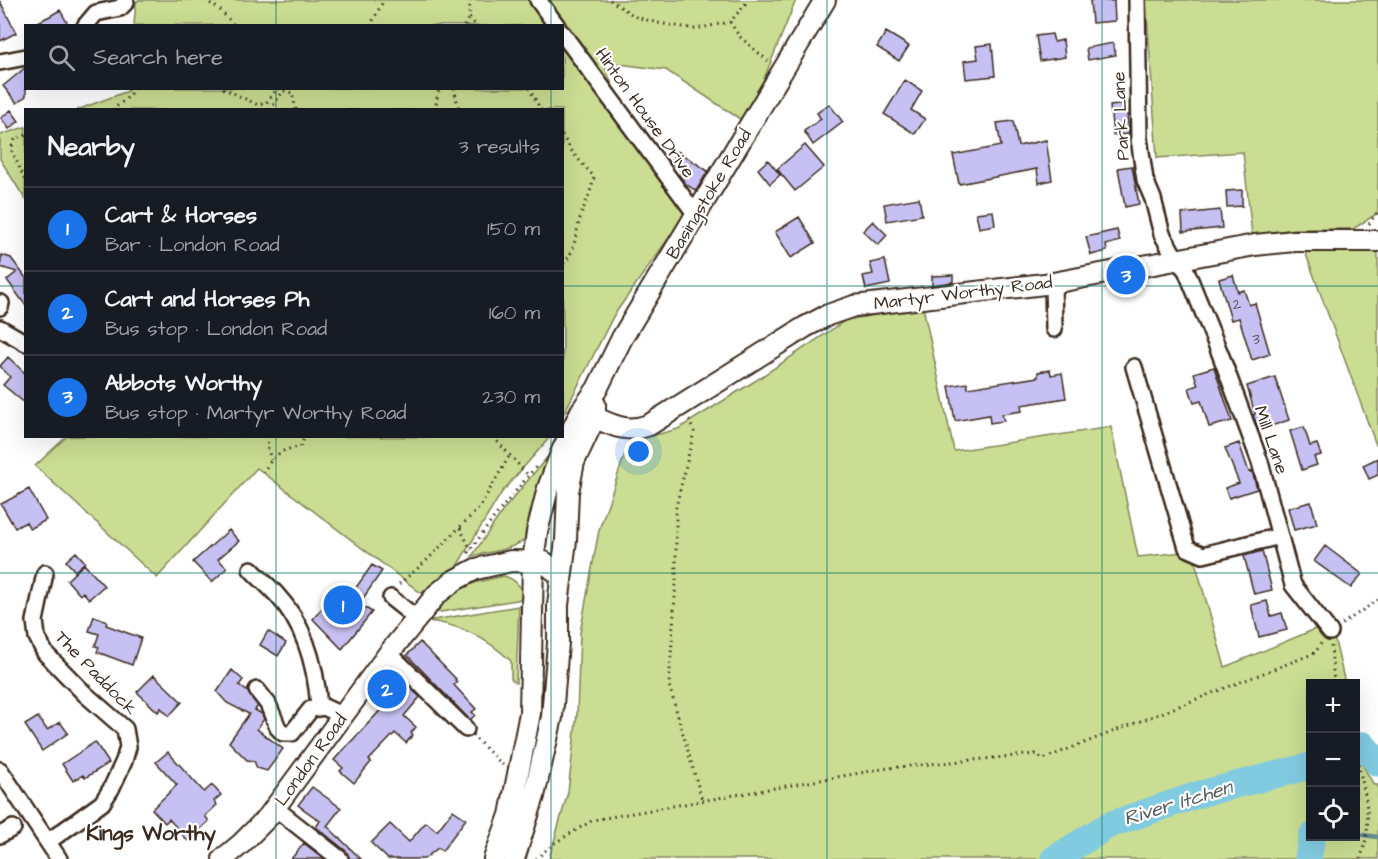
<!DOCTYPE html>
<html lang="en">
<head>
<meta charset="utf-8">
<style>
  body { margin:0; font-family:"Architects Daughter",sans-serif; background:#242831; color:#f1f3f6 }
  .controls { position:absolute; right:18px; bottom:18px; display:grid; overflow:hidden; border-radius:0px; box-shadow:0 6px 24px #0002 }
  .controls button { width:54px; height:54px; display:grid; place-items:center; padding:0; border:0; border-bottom:2px solid #363941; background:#171b24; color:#f1f3f6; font:30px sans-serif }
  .you { position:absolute; left:639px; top:452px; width:21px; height:21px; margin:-15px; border:4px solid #fff; border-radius:50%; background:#1a73e8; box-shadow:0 0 0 9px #1a73e833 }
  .badge { display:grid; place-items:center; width:39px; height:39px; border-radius:50%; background:#1a73e8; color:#fff; font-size:20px; font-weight:700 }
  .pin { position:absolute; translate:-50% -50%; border:3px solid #fff; box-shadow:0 2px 6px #0006 }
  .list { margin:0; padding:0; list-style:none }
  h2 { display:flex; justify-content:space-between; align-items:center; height:78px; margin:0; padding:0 24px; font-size:26px }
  h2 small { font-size:20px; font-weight:400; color:#9ea1a6 }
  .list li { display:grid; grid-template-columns:39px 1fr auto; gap:18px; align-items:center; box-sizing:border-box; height:84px; padding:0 24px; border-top:2px solid #363941 }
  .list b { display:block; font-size:22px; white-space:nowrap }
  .list p { margin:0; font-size:20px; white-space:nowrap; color:#9ea1a6 }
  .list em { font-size:20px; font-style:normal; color:#9ea1a6 }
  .icon { flex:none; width:33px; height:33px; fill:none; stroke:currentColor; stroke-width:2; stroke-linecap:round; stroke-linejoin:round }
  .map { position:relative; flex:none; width:1378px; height:859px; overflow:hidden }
  .search { position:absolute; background:#171b24; box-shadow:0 6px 24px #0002; left:24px; top:24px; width:540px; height:66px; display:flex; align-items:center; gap:15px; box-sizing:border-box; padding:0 21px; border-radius:0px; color:#9ea1a6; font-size:22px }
  .panel { position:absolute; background:#171b24; box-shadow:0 6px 24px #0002; left:24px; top:108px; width:540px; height:330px; border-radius:0px }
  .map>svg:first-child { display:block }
  .green { fill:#cadd92; stroke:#828458; stroke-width:1.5 }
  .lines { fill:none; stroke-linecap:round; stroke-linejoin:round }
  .stream { stroke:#658b93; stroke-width:4.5 }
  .river { stroke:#81cbe1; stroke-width:27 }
  .building { fill:#c7c0f2; stroke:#3b2a1e; stroke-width:1.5 }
  .minor-casing { stroke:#3b2a1e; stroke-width:20 }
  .major-casing { stroke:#3b2a1e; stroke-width:24 }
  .path { stroke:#3b2a1e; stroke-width:3; stroke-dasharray:1.5 4.5; stroke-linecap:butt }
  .minor { stroke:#fff; stroke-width:15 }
  .major { stroke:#fff; stroke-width:20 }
  .grid { fill:none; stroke:#0f766e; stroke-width:1.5; stroke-opacity:0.55 }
  .labels { text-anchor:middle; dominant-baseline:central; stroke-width:4.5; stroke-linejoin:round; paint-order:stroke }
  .number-label { font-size:15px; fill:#5e5053 }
  .street-label { font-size:18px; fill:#3b2a1e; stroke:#fff }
  .water-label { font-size:20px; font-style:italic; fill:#505a58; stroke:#fff }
  .quarter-label { font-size:21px; font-weight:bold; fill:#3b2a1e; stroke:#fff }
</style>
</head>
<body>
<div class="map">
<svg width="1378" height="859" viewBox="0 0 1378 859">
  <rect width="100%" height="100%" fill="#fff"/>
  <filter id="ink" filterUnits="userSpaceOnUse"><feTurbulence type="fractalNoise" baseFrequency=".0167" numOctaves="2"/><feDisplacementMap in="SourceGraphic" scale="12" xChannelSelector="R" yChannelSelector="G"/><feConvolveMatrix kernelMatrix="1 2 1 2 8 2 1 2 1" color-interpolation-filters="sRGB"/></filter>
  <g filter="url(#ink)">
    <path class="green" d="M138,0H796L746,123L666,70L603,62L622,109L690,208L614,315L563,415L562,110H77L128,91V88H562V26L134,25L136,3Z
      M1146,0H1378V213L1353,229H1295L1252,235L1243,152L1157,158Z
      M25,127H26L25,199L0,159V135Z
      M1303,246L1378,248V444L1376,445Z
      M923,307L954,451L1111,427L1138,557L1192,551L1225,667L1313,630L1330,620L1345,683L1310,684V836H1356V731L1362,764L1374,785H1378V859H549L568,792L577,714L580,633L599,530L629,442L678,429L755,381L846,320Z
      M66,437V436L550,437L502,492L457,566L421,593L257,468L157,578L35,466Z
      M554,449L531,534C517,550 492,551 472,556L504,509Z
      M503,576C514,578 522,586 523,598L517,600L428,614L465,585Z
      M519,606L516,683L511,679V661C488,639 459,624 427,621Z"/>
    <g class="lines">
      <path class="stream" d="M1356,834L1378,837
        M1297,859L1309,855"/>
      <path class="river" d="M1356,747L1363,745L1378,763
        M1054,859L1109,825L1200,794L1310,766
        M1308,859L1312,836"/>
    </g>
    <path class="building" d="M1090,0L1114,1L1115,21L1092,23Z
      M0,1L16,33L0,41Z
      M60,10L69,26H30L50,16Z
      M886,32L909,46L899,61L877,47Z
      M1052,34L1054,42L1063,40L1065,57L1040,61L1036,36Z
      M1113,43L1116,55L1088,60L1086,48Z
      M992,44L995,76L966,79L964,61L978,59L976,46Z
      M26,67V96L17,103L3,86Z
      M905,80L922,91L911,110L925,119L915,134L884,114Z
      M829,104L843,122L813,145L804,131L821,119L817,113Z
      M1126,104L1129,134L1113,135L1110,106Z
      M11,110L19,121L9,129L1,118Z
      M1013,121L1018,146L1046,140L1052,180L1039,183L1037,169L959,184L953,155L1001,146L997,123Z
      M805,145L824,167L795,191L777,169Z
      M677,151L708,171L696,191L686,184L679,175L682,171L670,162Z
      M768,160L780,175L770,184L758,169Z
      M1132,166L1139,204L1125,207L1118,168Z
      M1242,190V206L1227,207L1226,191Z
      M919,198L922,215L887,221L884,204Z
      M1220,210L1222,228L1183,232L1182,214Z
      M993,211L995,225L979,228L976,213Z
      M799,217L815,243L791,258L775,232Z
      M873,221L887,235L878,245L863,231Z
      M1117,230L1120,241L1106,245L1107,251L1091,255L1086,237Z
      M2,255L11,258L26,278V306L7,280L17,272L0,267Z
      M885,260L890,284L866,289L863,276L873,274L870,263Z
      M953,275V282L932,285V276Z
      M1233,275L1238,292L1244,290L1249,305L1255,303L1270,354L1252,360L1239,318L1231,320L1219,279Z
      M8,357L26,374V404L3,385L10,377L0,366Z
      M1214,367L1232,421L1209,427L1201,401L1194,403L1189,388L1198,385L1194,373Z
      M1050,370L1051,375L1062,373L1066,398L1021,405L1022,411L1002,414L1004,421L990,423L989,415L955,421L949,386L967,383L968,388L1038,377V372Z
      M1275,377L1289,420L1259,430L1253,415L1255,414L1247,386Z
      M1304,427L1310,446L1317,444L1321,455L1314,457L1317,465L1302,470L1290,431Z
      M1239,443L1249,472L1252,471L1257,489L1229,498L1225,488L1239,483L1225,448Z
      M1378,458V475L1369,479L1363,465Z
      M29,489L46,520L30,529L26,522L15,528L1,504Z
      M1311,502L1317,524L1294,530L1288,508Z
      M229,530L239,541L218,559L227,568L212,582L193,562Z
      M1325,546L1362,574L1351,588L1314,561Z
      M1262,551L1272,590L1254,594L1244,556Z
      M76,552L85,562L75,571L66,561Z
      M84,564L104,586L89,599L83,592L80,595L67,580Z
      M372,565L382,571L359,604L372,612L342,649L313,619L334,594H340L344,591L350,596Z
      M1267,601L1271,616L1282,613L1287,630L1259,637L1251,605Z
      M94,616L107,621L106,625L141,638L132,665L97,652L99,647L95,646L99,634L89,631Z
      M268,631L286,643L278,656L260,645Z
      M420,642L456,679L455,680L457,682L454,685L476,709L472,712L475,715L470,720L407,655Z
      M232,670L243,680L239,685L248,692L258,706L255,710L262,714L264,719L257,729L283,749L267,771L257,768L254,761L247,760L229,742L249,714L227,703L217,692Z
      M154,675L182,702L169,716L161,708L158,712L137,692Z
      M401,679L420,697L404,716L416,727L411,733L413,735L406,743L395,733L369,760L371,762L354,783L340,771L343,768L334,760L389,701L385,698Z
      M38,717L47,730L60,722L68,733L42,751L25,725Z
      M95,742L109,763L85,778L83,775L73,781L62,764Z
      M168,752L204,792L212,785L221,795L214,801L217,805L205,816L209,821L188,841L169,819L165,823L152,809L177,785L156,762Z
      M312,787L341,808L327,826L361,859H350L346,851L316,827L320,821L298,805Z
      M453,810L466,819L442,851L438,848L424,859H388L371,843L390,824L409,842L426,822L437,831Z
      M304,843L324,859H291Z"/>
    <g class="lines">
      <defs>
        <path id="minor" d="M538,0L557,26
          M1137,0L1139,138L1145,180L1153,199L1162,234L1176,259L1186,270L1221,356L1260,462L1293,585L1330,632
          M85,26L96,13L120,8L126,2
          M562,33L697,216
          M0,62L26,57
          M1053,283L1054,329
          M0,307L1,303
          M0,328L26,343
          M1134,367L1187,548L1203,555L1280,536
          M251,569C259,578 269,586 277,595C305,625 316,667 319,707
          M45,573L35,621L37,637L45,653L85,694L125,729L128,747L124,761L111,789L102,803L49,841
          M391,598L416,618
          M389,653L466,729
          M257,690L268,704L278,728L283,733H292L311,709L324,707L343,716
          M0,770L59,859
          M275,808L340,859
          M0,835L13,828"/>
        <path id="major" d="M581,411C605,421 622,435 649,425L805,327L828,315L854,306L1053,283L1255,245L1294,241H1378
          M223,859L241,844L268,817L389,653L437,594L455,580L476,569L511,561L544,562L561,576
          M494,859L510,815L530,713L533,561L537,532L548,488L562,451L581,411L597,389L622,338L825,0
          M514,859L534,796L552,717L558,643V605L566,540L568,492L574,462L595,417V404"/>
      </defs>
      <use href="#minor" class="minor-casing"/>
      <use href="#major" class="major-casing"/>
      <path class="path" d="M205,0L219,9L235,26
        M470,0L469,17L476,26
        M610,0L636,17L658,23L695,29L730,22L749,0
        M730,22L739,36L768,61
        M370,26L384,0
        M464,26L469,17
        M223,88L258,105L266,103L277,89L292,93L296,110
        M454,88L459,110
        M529,88L541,110
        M112,110L126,99L136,88
        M270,110L284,90
        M435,110L439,88
        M26,135L15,139L11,149L26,182
        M562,135L573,153L594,177C591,194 583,206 579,222C575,238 575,253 562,265
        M1369,224L1378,211
        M689,420L694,432L676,507V582L669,685L702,800
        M269,436L267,445L271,460
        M496,436V440L529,476
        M263,473C273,456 280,449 300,447L305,436
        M460,528L471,550
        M468,553L496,515L538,464
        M399,584L425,562L479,508L510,455
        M1342,624L1378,600
        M1331,646L1334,684
        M476,739L503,765
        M1356,752C1363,793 1376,818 1360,859
        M536,859L553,844L593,820L888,768L1036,754L1043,759L1315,653L1322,642"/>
      <use href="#minor" class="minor"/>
      <use href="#major" class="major"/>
    </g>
  </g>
  <path class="grid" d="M276,0V26M551,0V26M827,0V859M1102,0V859M276,88V110M551,88V110M0,286H26M562,286H1378M276,436V859M551,436V859M0,573H1378"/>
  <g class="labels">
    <g class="number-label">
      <text x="1237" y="304">2</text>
      <text x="1256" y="339">3</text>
    </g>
    <g class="street-label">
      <text transform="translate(645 113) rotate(54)">Hinton House Drive</text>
      <text transform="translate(1121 116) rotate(-93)">Park Lane</text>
      <text transform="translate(709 194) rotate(-59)">Basingstoke Road</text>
      <text transform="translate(963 293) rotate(-7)">Martyr Worthy Road</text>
      <text transform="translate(1271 440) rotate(71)">Mill Lane</text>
      <text transform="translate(96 673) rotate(46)">The Paddock</text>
      <text transform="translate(311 760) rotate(-54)">London Road</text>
    </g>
    <g class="water-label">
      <text transform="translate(1178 803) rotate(-17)">River Itchen</text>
    </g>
    <g class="quarter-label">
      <text x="151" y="833">Kings Worthy</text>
    </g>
  </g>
</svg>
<div class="controls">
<button>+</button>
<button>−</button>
<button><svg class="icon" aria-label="locate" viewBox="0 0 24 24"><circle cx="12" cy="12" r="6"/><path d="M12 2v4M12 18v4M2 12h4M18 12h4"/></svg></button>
</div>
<div class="you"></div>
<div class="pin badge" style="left:343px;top:605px">1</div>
<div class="pin badge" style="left:387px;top:689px">2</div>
<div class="pin badge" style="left:1126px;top:275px">3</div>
<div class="search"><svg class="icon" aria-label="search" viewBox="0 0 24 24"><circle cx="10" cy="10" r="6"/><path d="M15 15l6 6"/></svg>Search here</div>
<section class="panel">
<h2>Nearby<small>3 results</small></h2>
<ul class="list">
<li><span class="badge">1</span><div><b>Cart &amp; Horses</b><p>Bar · London Road</p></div><em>150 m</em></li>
<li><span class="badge">2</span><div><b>Cart and Horses Ph</b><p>Bus stop · London Road</p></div><em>160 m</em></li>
<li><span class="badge">3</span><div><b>Abbots Worthy</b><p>Bus stop · Martyr Worthy Road</p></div><em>230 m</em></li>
</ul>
</section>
</div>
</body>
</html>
